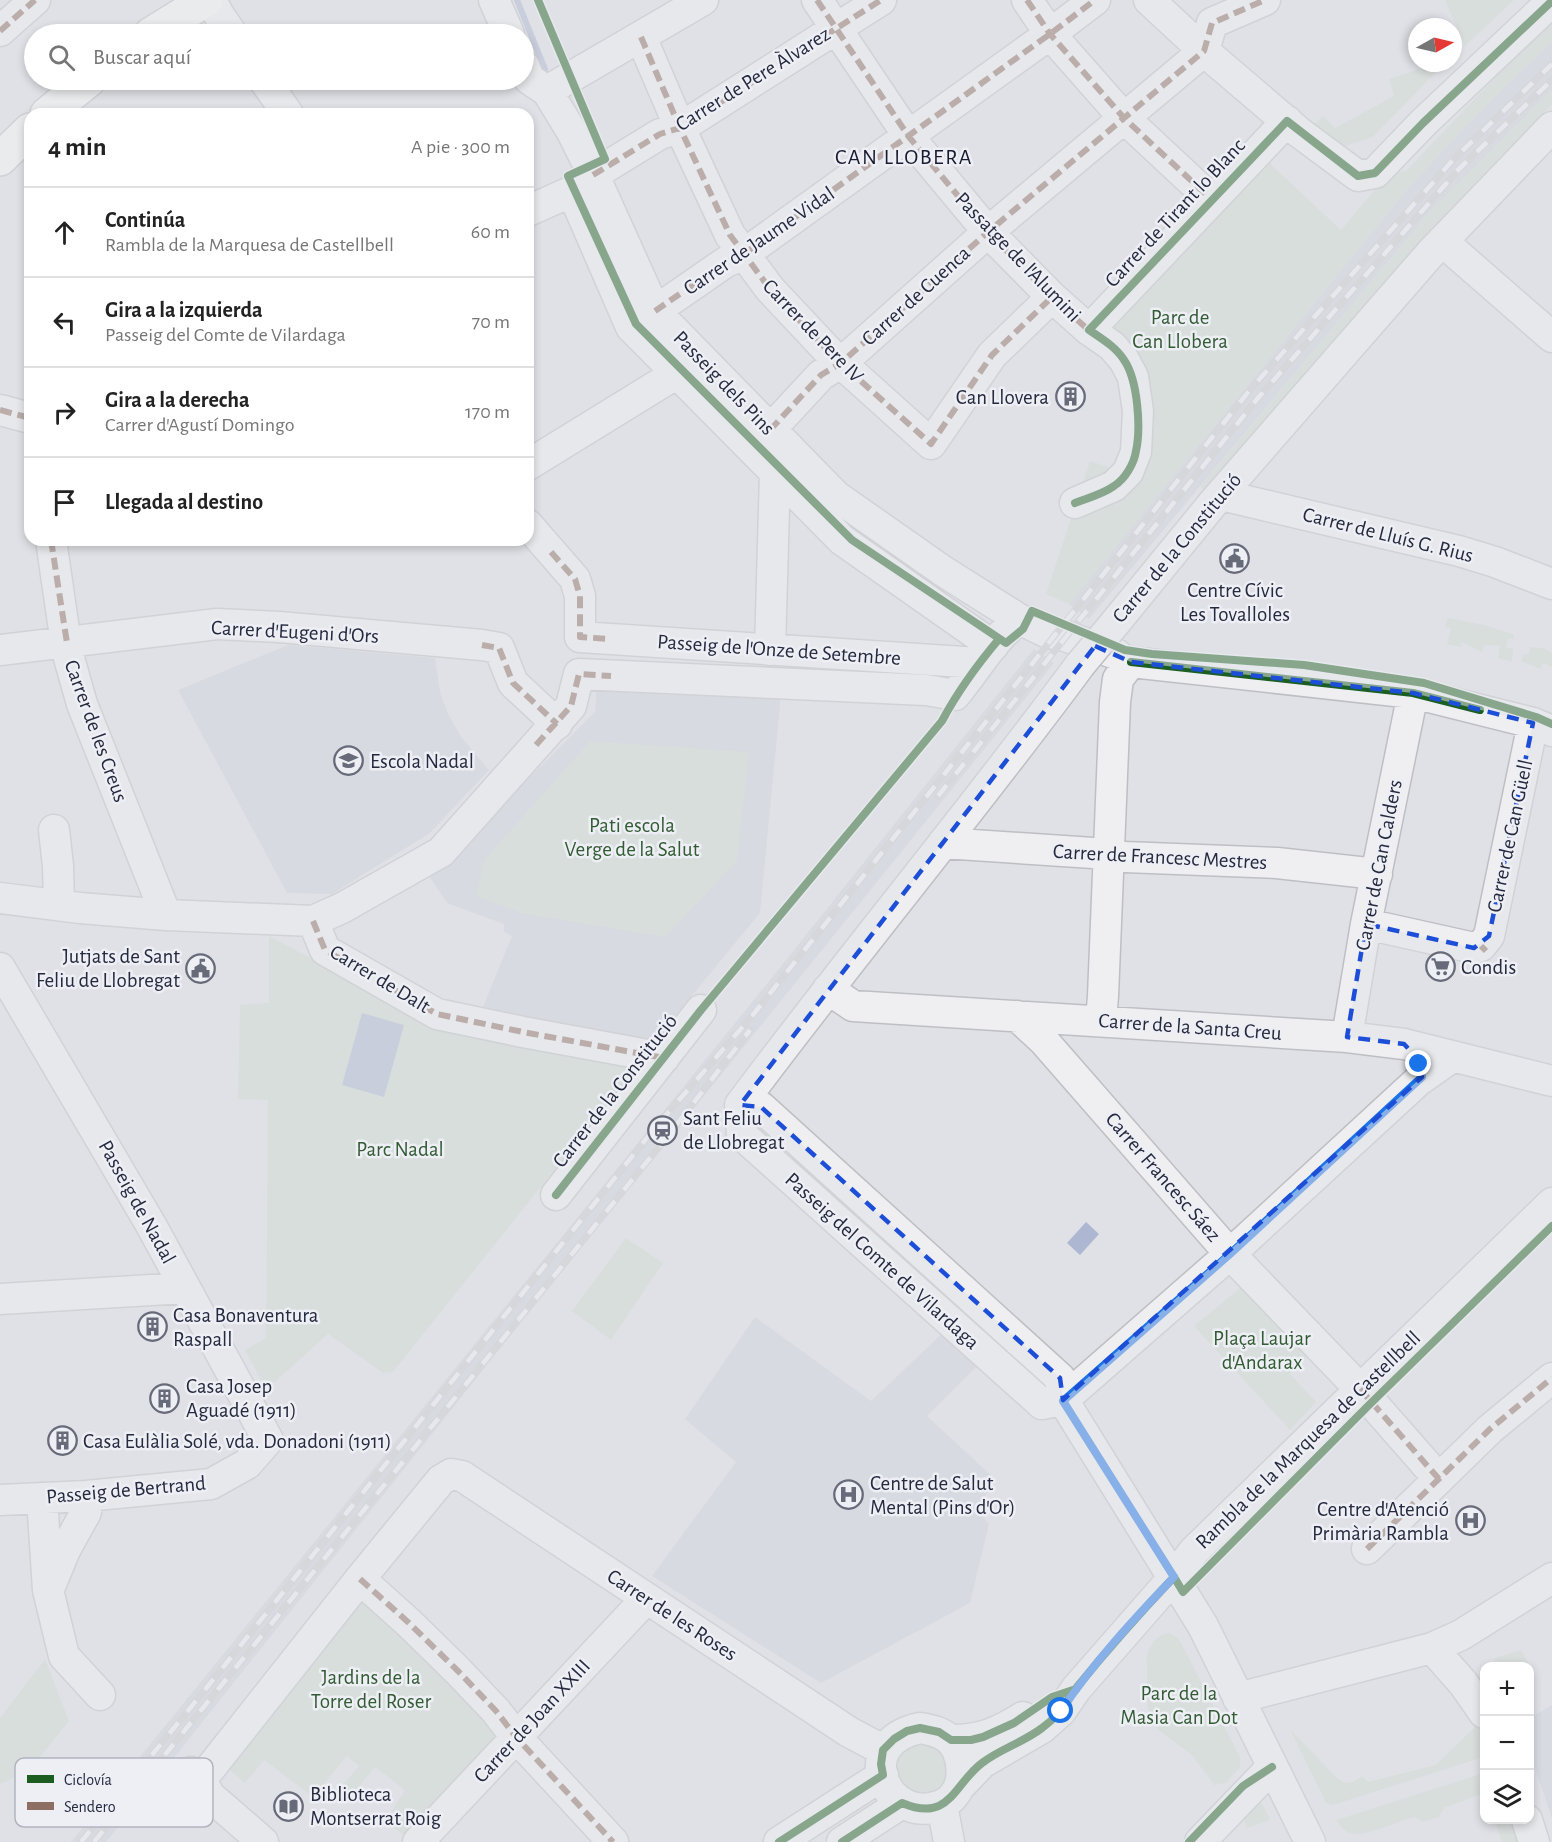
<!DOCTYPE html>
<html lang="es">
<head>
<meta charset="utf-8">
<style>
  body { margin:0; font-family:"Alegreya Sans",sans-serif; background:#f2f2f2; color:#222 }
  .controls { position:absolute; right:18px; bottom:18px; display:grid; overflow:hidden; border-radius:12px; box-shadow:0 3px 9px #0003 }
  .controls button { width:54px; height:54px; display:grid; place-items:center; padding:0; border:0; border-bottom:2px solid #e0e0e0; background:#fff; color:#222; font:30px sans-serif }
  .compass { position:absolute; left:1408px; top:18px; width:54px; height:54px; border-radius:50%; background:#fff; box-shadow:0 3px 9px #0003; rotate:82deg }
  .stop { position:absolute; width:18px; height:18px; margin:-14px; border:4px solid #1a73e8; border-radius:50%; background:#fff }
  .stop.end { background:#1a73e8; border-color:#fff; box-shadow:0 2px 6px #0008 }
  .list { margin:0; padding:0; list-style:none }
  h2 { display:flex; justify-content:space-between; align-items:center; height:78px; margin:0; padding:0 24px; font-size:26px }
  h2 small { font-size:20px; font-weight:400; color:#767676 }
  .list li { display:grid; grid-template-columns:39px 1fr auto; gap:18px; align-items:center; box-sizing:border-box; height:90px; padding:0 24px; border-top:2px solid #e0e0e0 }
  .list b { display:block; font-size:22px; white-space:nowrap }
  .list p { margin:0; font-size:20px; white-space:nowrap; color:#767676 }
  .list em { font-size:20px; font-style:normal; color:#767676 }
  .icon { flex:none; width:33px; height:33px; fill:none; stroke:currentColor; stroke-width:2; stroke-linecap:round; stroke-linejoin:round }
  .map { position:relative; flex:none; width:1552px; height:1842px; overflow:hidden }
  .search { position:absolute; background:#fff; box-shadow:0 3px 9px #0003; left:24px; top:24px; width:510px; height:66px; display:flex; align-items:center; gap:15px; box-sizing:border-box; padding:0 21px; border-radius:33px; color:#767676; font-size:22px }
  .panel { position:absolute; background:#fff; box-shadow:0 3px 9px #0003; left:24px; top:108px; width:510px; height:438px; border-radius:18px }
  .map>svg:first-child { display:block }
  .built { fill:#cdd0d9 }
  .green { fill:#ced9d0 }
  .water { fill:#adb7d2 }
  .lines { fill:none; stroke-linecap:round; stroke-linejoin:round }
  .stream { stroke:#adb7d2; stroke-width:6 }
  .minor-casing { stroke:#bebfc4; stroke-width:33 }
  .major-casing { stroke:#bcbec3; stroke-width:36 }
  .minor { stroke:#efeff2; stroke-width:30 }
  .major { stroke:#f4f5f6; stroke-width:33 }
  .rail-casing { stroke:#c8c9cd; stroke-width:7 }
  .rail { stroke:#edeff5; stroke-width:4.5; stroke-dasharray:14; stroke-linecap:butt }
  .minor-bridge-casing { stroke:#bebfc4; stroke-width:33; stroke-linecap:butt }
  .minor-bridge { stroke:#efeff2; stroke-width:30 }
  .quiet { stroke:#8d6e63; stroke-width:6; stroke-dasharray:12 6; stroke-linecap:butt }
  .cycleway-casing { stroke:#edeff5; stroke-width:11 }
  .cycleway { stroke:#1b5e20; stroke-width:8 }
  .route { stroke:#1a73e8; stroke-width:8 }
  .marked { fill:none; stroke:#1d4ed8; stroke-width:4.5; stroke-dasharray:12 8; stroke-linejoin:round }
  .labels { text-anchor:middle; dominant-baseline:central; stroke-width:5; stroke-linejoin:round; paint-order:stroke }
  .street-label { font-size:21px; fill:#262a3f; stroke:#edeff5 }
  .park-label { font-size:21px; fill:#335b34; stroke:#edeff5 }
  .poi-label { font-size:21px; fill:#262a3f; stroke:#edeff5; text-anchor:start }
  .neighbourhood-label { font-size:22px; letter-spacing:1.5px; fill:#191c30; stroke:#edeff5 }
  .key { fill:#edeff5; stroke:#b1b4be; stroke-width:1.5 }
  .key-label { font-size:16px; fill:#262a3f }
</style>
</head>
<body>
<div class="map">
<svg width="1552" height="1842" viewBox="0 0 1552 1842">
  <rect width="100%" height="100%" fill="#e0e1e6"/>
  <path class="built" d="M1552,42V90L1428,214L1089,619L1069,604L1408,188L1491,100Z
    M288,645L435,658L440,692L448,714L462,738L489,770L430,833L332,894L287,893L178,690Z
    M1034,649L1054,663L522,1321L134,1808L106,1842H71L774,975Z
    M597,683L781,695L760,913L647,1050L480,1014L512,936L504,932V924L447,903L427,873L480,827L595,712Z
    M755,1317L871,1401L948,1328L984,1359L927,1416L996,1480L976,1510L989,1524L970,1603L821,1683L652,1576L736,1462L685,1419Z
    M1552,1705V1818L1530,1754V1718Z"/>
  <path class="green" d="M1445,0H1514L1465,46Z
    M1552,20V42L1491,100L1408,188L1069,604L1046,594L1090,461L1115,469L1130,432L1125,377L1086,340L1261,155L1341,230L1386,176L1407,170L1527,44Z
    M1438,63H1445L1373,137L1342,147L1313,125L1323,116L1335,128L1394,96L1389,79Z
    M1552,90V105C1428,225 1318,359 1206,490L1200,487L1428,214Z
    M1448,618L1485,625L1514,635V639L1508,638L1506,648H1513L1512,662L1498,658L1500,646L1484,645L1482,652L1461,642V647L1447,644L1451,628L1445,627Z
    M1530,647L1544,648L1552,653V667L1543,663L1540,669L1521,661L1524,654H1529Z
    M590,741L749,752L737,861L665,937L521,913L476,896L485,859Z
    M269,936L411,1012L639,1064L393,1372L383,1373L328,1334L275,1382L261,1380L245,1350L266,1338L268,1100L238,1099L240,1005L269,1003Z
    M626,1238L663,1263L611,1340L572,1311Z
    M1245,1284L1311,1353L1290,1374L1316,1402L1290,1430L1194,1326Z
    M364,1586L500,1735L406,1837L385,1821L405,1790L375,1767L351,1796L340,1788L359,1766L347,1756L313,1797L264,1760L245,1783L227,1768Z
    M1170,1633L1179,1639L1240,1757V1767L1226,1783L1216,1784L1215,1786L1192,1755L1157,1729L1151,1721L1147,1703V1662L1146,1660C1149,1647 1155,1634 1170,1633Z
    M1521,1650L1534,1674L1530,1676V1666H1501L1494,1658Z
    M45,1659L69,1721L28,1772L0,1784V1718Z
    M1482,1720L1484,1727V1757L1333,1805L1326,1803L1325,1801L1290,1729L1338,1779C1347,1786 1354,1783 1362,1776L1368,1782L1436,1765Z
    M897 1768a25 25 0 1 1 50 0a25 25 0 1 1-50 0Z
    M1484,1773V1793L1444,1808L1439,1817L1423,1822L1414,1817C1399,1821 1363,1838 1349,1833C1344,1831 1339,1825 1336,1820Z
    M1258,1803L1263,1805L1270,1820L1247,1828L1242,1815Z
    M1495,1820H1510L1517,1842H1502Z"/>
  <path class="water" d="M362,1013L404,1025L384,1097L342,1085Z
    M1086,1222L1099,1234L1080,1255L1067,1243Z"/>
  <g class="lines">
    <path class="stream" d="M517,0L545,69"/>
    <defs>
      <path id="minor" d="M211,0L219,15L232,34
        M494,0L509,34
        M817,0L909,137L988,232L1052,297L1089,330L1112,346L1124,360L1133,377L1138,411L1136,452L1128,472L1114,486L1075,503
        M1027,0L1050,34L1124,118L1212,200
        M1149,0L1204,51L1300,133L1358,176L1375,173L1423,123L1552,1
        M0,31L35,0
        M641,37L680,128L730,235L770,289L832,355L931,444L992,355L1052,297
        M524,66L529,79L547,91L572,132L596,180L655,311L836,496L943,571L1019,619L1048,633L1065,636L1116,654L1123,660L1131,662L1413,693L1533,723L1552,731
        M264,80L288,114
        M547,91L703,0
        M593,175L660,134L680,128L881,0
        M572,191L631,327L842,540L993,646
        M528,211L588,184
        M1442,241L1552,337
        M655,311L726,262L744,254L1050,34L1095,0
        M1089,330L1287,121
        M0,410L30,418
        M770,430L821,375L841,363L988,232L1204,51L1212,23L1265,0
        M528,465L692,364
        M1221,495L1459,551L1495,562L1552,584
        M528,525L575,579L580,596V637L979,663
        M51,540L63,623L69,658L82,704L166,915
        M1115,623L1214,502L1430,254L1552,127
        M0,650L217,624L279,627L482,645L499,648L513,683L557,724
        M770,650L775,473
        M54,830L58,866L59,905
        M943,843L1108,854L1125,857L1277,863L1377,874
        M0,898L80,908L166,915L313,921L342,908L441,852L571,706L579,674L926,690L955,695C976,670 993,639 1019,619
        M313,921L325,950L437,1014L523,1032L664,1058
        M1366,924L1474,948L1481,946
        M1481,946L1489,936L1533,723
        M0,968L151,1225L268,1440L247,1464L211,1484L86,1496L0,1500
        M828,989L853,1006L1347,1037L1404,1044L1552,1081
        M1017,1016L1043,1040L1230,1254L1360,1389L1439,1479
        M1101,1021L1103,996L1115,702L1118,679L1131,662
        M1347,1037L1366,924L1413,693
        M740,1105L761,1107L1060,1378L1063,1400L1203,1626L1310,1842
        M740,1105C851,956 970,814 1080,665
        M740,1105L742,1135L1042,1404L1063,1400
        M556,1195L701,1010
        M0,1299L185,1288
        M1063,1400L1230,1254L1418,1081L1452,1057
        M42,1498L48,1590L64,1656L100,1695
        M1367,1549L1490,1429L1552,1378
        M360,1579L409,1623L458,1671L496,1711L516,1737L613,1842
        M51,1584L65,1550L86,1512V1496
        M1432,1648L1463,1683L1484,1713
        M1238,1698L1432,1648L1461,1635L1552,1578
        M920,1728C931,1730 942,1732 950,1740C963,1753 966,1781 954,1795C950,1801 942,1805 935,1807C886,1821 850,1743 920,1728Z
        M951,1740C981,1740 997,1733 1023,1717
        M191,1772L201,1780L210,1796L263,1842
        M201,1780L360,1579L441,1480L451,1474L462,1476L849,1732L883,1750
        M961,1785L982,1763L1042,1728L1061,1711L1076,1689L1174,1577L1194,1551L1552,1203
        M942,1805L949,1842
        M1527,1820L1534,1842
        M418,1842L646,1599
        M779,1842L883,1775
        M842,1842L902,1803
        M1200,1842L1272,1767"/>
      <path id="major" d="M151,34L206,0
        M47,114L89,80
        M0,159L30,130"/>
    </defs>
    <use href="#minor" class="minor-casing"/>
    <use href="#major" class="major-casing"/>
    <use href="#minor" class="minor"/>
    <use href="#major" class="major"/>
    <defs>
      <path id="rail" d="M938,796L1258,398L1459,169L1552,80
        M81,1842L200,1696L654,1129L752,1016L1249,391L1452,161L1552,64
        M94,1842L667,1137L750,1030"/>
    </defs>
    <use href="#rail" class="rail-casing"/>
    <use href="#rail" class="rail"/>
    <defs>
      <path id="minor-bridge" d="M1080,665L1115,623"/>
    </defs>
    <use href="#minor-bridge" class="minor-bridge-casing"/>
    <use href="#minor-bridge" class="minor-bridge"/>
    <path class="quiet" d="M817,0L909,137L988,232L1052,297L1093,334
      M1027,0L1050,34L1124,118L1212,200
      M0,31L35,0
      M641,37L680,128L730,235L770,289L832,355L931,444L992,355L1052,297
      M593,175L660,134L680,128L881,0
      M655,311L726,262L744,254L1050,34L1095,0
      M0,410L30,418
      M770,430L821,375L841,363L988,232L1204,51L1212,23L1265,0
      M51,540L67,643
      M551,552L575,579L580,596V637L610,639
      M482,645L499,648L513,683L557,724
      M536,745L571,706L579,674L611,676
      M313,921L325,950L437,1014L523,1032L664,1058
      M1481,946L1486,951
      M1360,1389L1439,1479
      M1367,1549L1490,1429L1552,1378
      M360,1579L409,1623L458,1671L496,1711L516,1737L613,1842"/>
    <defs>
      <path id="cycleway" d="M538,0L605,159L568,176L636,324L852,540L1006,643L1023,629L1032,611L1125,650L1152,654L1304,665L1424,683L1536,717L1552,724
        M1075,503C1088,498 1103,494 1114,486C1125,479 1134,464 1136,451C1141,428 1138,380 1124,360C1116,347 1102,339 1089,330L1287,121L1358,176L1375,173L1423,123L1552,1
        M1131,662L1413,693L1480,710
        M556,1195L701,1010L942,721C958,691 977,665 999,639
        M779,1842L883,1775L881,1764L883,1750L894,1739L907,1731L920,1728L939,1732L951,1740H971L983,1737L1014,1723L1052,1697L1076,1689
        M842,1842L902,1803C950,1823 953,1785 982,1763C1000,1749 1024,1742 1042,1728C1058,1717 1066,1702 1077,1687C1108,1649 1141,1612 1174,1577L1183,1592L1371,1403L1552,1226
        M1189,1842L1243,1786L1272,1767"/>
    </defs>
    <use href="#cycleway" class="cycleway-casing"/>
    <use href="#cycleway" class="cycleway"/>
  </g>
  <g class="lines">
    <path class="route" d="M1061,1711C1093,1663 1134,1619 1174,1577L1063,1401L1230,1254L1422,1077L1419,1064"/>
  </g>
  <path d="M0 0H1552V1842H0ZM1095,646L1131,662L1413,693L1533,723L1489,936L1474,948L1366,924L1347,1037L1404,1044L1416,1057L1422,1077L1063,1400L1060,1378L761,1107L740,1105Z" fill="#e0e1e6" fill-opacity=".55" fill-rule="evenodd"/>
  <path class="marked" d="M1095,646L1131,662L1413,693L1533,723L1489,936L1474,948L1366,924L1347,1037L1404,1044L1416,1057L1422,1077L1063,1400L1060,1378L761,1107L740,1105Z"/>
  <defs>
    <symbol id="building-ring" viewBox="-11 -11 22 22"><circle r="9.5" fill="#edeff5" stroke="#676a79" stroke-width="1.5"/><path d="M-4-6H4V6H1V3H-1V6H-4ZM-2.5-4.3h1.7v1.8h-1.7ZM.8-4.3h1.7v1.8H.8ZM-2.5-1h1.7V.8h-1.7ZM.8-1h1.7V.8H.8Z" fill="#676a79"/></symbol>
    <symbol id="civic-ring" viewBox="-11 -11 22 22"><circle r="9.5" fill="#edeff5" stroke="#676a79" stroke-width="1.5"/><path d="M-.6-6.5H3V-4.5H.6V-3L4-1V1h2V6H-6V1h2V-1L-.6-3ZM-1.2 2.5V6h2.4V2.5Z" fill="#676a79"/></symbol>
    <symbol id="school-ring" viewBox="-11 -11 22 22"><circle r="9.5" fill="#edeff5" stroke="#676a79" stroke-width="1.5"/><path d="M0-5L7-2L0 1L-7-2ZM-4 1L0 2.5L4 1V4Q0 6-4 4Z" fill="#676a79"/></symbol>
    <symbol id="supermarket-ring" viewBox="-11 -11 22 22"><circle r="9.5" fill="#edeff5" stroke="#676a79" stroke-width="1.5"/><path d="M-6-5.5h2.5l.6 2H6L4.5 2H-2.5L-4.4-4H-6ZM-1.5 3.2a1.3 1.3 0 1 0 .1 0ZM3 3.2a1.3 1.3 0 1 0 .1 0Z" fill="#676a79"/></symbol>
    <symbol id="station-ring" viewBox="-11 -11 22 22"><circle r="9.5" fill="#edeff5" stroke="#676a79" stroke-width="1.5"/><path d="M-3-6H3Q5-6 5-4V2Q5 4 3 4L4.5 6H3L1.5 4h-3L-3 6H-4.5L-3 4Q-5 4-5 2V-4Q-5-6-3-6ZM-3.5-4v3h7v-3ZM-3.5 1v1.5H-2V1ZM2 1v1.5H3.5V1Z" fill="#676a79"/></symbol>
    <symbol id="hospital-ring" viewBox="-11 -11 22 22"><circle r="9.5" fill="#edeff5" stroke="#676a79" stroke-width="1.5"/><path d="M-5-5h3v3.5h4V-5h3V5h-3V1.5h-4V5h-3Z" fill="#676a79"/></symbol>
    <symbol id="library-ring" viewBox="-11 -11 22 22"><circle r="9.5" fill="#edeff5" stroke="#676a79" stroke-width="1.5"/><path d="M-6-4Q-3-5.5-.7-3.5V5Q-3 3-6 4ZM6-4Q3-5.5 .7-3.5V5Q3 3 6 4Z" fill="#676a79"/></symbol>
  </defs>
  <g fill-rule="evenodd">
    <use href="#building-ring" x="1054" y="380" width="33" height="33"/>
    <use href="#civic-ring" x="1218" y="542" width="33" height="33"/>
    <use href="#school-ring" x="332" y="744" width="33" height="33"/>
    <use href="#supermarket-ring" x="1424" y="950" width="33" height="33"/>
    <use href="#civic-ring" x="184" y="952" width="33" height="33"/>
    <use href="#station-ring" x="646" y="1114" width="33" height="33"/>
    <use href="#building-ring" x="136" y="1310" width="33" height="33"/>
    <use href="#building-ring" x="148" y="1382" width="33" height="33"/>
    <use href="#building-ring" x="46" y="1424" width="33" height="33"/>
    <use href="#hospital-ring" x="832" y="1478" width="33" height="33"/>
    <use href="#hospital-ring" x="1454" y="1504" width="33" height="33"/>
    <use href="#library-ring" x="272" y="1790" width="33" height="33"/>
  </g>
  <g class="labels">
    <g class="street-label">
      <text transform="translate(753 79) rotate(-32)">Carrer de Pere Àlvarez</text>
      <text transform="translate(1175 213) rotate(-47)">Carrer de Tirant lo Blanc</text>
      <text transform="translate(759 241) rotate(-34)">Carrer de Jaume Vidal</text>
      <text transform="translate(1018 257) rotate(46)">Passatge de l'Alumini</text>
      <text transform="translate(916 296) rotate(-42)">Carrer de Cuenca</text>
      <text transform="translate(813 331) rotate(46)">Carrer de Pere IV</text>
      <text transform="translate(724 383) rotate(46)">Passeig dels Pins</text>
      <text transform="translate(1388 535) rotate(14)">Carrer de Lluís G. Rius</text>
      <text transform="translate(1177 548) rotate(-50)">Carrer de la Constitució</text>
      <text transform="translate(295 632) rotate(3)">Carrer d'Eugeni d'Ors</text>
      <text transform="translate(779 650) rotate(4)">Passeig de l'Onze de Setembre</text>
      <text transform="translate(96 731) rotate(70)">Carrer de les Creus</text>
      <text transform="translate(1510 836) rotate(-78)">Carrer de Can Güell</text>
      <text transform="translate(1160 857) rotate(3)">Carrer de Francesc Mestres</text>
      <text transform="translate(1379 865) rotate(-79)">Carrer de Can Calders</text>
      <text transform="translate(380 979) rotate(31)">Carrer de Dalt</text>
      <text transform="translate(1190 1027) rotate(4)">Carrer de la Santa Creu</text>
      <text transform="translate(615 1091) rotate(-52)">Carrer de la Constitució</text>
      <text transform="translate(1163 1177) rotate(49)">Carrer Francesc Sáez</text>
      <text transform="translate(137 1202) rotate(61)">Passeig de Nadal</text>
      <text transform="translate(882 1261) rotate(42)">Passeig del Comte de Vilardaga</text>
      <text transform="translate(1308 1440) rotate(-44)">Rambla de la Marquesa de Castellbell</text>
      <text transform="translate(126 1490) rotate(-5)">Passeig de Bertrand</text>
      <text transform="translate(672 1615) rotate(33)">Carrer de les Roses</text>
      <text transform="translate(532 1721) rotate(-47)">Carrer de Joan XXIII</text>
    </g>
    <g class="park-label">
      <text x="1180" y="317">Parc de<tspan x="1180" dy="24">Can Llobera</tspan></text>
      <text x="632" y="825">Pati escola<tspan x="632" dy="24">Verge de la Salut</tspan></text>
      <text x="400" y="1149">Parc Nadal</text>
      <text x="1262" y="1338">Plaça Laujar<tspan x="1262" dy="24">d'Andarax</tspan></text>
      <text x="371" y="1677">Jardins de la<tspan x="371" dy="24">Torre del Roser</tspan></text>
      <text x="1179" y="1693">Parc de la<tspan x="1179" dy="24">Masia Can Dot</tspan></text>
    </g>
    <g class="poi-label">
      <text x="1049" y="397" text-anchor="end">Can Llovera</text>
      <text x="1235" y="590" text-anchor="middle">Centre Cívic<tspan x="1235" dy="24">Les Tovalloles</tspan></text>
      <text x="370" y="761">Escola Nadal</text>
      <text x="180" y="956" text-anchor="end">Jutjats de Sant<tspan x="180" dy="24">Feliu de Llobregat</tspan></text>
      <text x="1461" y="967">Condis</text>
      <text x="683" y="1118">Sant Feliu<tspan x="683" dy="24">de Llobregat</tspan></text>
      <text x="173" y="1315">Casa Bonaventura<tspan x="173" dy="24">Raspall</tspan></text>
      <text x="186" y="1386">Casa Josep<tspan x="186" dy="24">Aguadé (1911)</tspan></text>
      <text x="83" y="1441">Casa Eulàlia Solé, vda. Donadoni (1911)</text>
      <text x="870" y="1483">Centre de Salut<tspan x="870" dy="24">Mental (Pins d'Or)</tspan></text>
      <text x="1449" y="1509" text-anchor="end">Centre d'Atenció<tspan x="1449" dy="24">Primària Rambla</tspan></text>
      <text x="310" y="1794">Biblioteca<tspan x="310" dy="24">Montserrat Roig</tspan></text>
    </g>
    <g class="neighbourhood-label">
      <text x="904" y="157">CAN LLOBERA</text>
    </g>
  </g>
  <rect x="15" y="1758" width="198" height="69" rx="9" class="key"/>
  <rect x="27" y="1775" width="27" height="8" fill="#1b5e20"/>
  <rect x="27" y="1802" width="27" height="8" fill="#8d6e63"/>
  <g class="key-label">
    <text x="64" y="1785">Ciclovía</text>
    <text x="64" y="1812">Sendero</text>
  </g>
</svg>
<div class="controls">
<button>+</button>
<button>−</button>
<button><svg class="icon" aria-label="layers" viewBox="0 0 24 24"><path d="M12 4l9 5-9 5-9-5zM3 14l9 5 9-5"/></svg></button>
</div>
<svg class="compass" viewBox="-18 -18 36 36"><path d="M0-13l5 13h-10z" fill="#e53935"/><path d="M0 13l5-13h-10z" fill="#767676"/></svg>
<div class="stop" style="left:1061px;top:1711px"></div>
<div class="stop end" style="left:1419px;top:1064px"></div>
<div class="search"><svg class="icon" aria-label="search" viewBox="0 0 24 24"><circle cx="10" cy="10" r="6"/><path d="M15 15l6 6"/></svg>Buscar aquí</div>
<section class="panel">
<h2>4 min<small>A pie · 300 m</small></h2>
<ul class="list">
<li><svg class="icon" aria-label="ahead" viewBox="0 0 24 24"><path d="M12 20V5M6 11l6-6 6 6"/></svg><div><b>Continúa</b><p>Rambla de la Marquesa de Castellbell</p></div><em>60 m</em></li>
<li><svg class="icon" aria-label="left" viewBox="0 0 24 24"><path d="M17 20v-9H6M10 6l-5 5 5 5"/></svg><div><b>Gira a la izquierda</b><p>Passeig del Comte de Vilardaga</p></div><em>70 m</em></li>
<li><svg class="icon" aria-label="right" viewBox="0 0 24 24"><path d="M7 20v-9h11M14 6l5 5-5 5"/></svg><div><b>Gira a la derecha</b><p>Carrer d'Agustí Domingo</p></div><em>170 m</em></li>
<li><svg class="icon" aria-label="arrive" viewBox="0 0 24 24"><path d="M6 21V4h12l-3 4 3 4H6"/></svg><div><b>Llegada al destino</b></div></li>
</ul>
</section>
</div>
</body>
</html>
